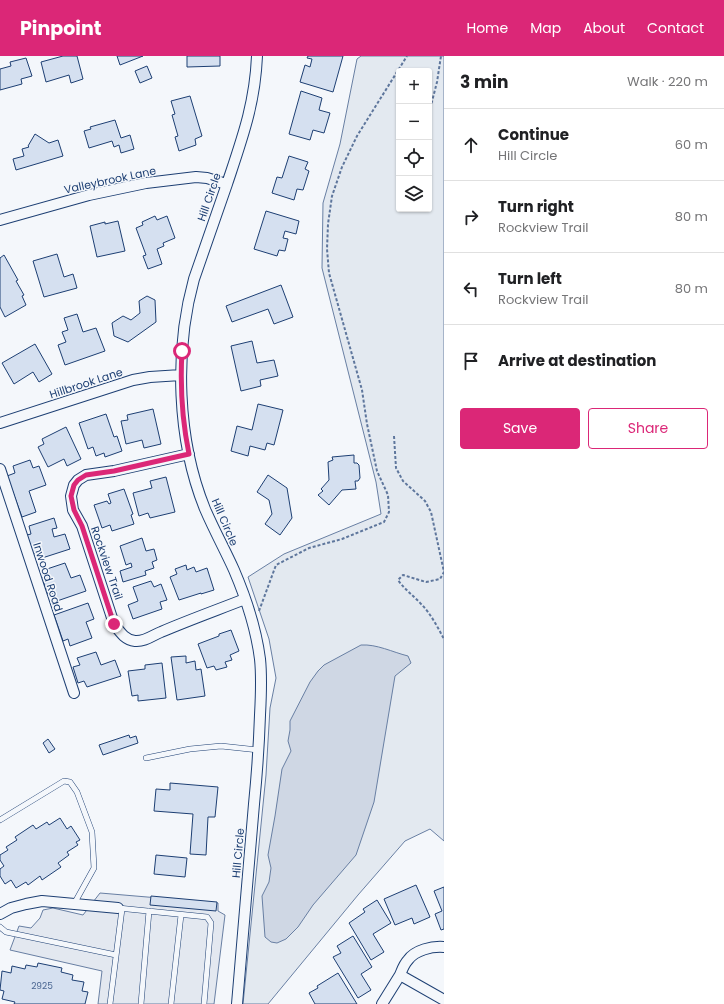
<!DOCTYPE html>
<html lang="en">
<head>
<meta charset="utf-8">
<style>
  body { margin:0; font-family:Poppins,sans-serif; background:#f6f6f6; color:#202124 }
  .controls { position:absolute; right:12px; top:12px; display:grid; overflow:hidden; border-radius:4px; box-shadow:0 1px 3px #0004 }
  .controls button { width:36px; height:36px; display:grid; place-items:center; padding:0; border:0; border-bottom:1px solid #e0e0e0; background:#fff; color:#202124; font:20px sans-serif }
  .stop { position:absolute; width:12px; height:12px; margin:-9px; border:3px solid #db2777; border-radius:50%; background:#fff }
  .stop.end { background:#db2777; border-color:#fff; box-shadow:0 1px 4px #0008 }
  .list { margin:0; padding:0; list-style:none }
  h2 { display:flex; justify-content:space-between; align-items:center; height:52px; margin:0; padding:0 16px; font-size:17px }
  h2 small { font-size:13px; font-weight:400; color:#757577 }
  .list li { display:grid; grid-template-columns:26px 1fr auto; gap:12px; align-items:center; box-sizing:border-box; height:72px; padding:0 16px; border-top:1px solid #e0e0e0 }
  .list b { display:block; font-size:15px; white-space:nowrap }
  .list p { margin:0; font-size:13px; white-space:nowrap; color:#757577 }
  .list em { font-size:13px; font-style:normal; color:#757577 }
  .actions { display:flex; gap:8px; padding:12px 16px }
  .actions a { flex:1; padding:9px 0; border:1px solid #db2777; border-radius:4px; text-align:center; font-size:14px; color:#db2777 }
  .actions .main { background:#db2777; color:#fff }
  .icon { flex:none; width:22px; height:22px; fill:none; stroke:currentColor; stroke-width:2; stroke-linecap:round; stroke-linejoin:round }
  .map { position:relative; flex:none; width:444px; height:948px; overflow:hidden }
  header { display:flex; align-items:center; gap:24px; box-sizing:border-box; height:56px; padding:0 20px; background:#db2777; color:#fff }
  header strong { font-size:19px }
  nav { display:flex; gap:22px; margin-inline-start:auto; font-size:14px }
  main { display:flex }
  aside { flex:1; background:#fff }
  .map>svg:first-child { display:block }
  .green { fill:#e3e9f0; stroke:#687fa3; fill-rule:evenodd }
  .parking { fill:#e3e8f0; stroke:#687fa3 }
  .water { fill:#cfd7e4; stroke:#687fa3 }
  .building { fill:#d5e0f0; stroke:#1d3f73 }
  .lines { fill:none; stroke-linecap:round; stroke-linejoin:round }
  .service-casing { stroke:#1d3f73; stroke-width:6 }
  .minor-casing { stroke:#1d3f73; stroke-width:12 }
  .path { stroke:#5e769c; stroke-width:2; stroke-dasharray:3 2; stroke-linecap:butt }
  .service { stroke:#f4f7fb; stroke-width:5 }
  .minor { stroke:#f4f7fb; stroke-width:10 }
  .route { stroke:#db2777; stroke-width:5 }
  .labels { text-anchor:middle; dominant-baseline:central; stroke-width:3; stroke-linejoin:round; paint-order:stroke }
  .number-label { font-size:9px; fill:#4b6792 }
  .street-label { font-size:11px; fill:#1d3f73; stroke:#f4f7fb }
</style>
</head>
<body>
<header>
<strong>Pinpoint</strong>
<nav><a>Home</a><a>Map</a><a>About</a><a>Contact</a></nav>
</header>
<main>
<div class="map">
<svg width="444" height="948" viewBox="0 0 444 948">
  <rect width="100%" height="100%" fill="#f4f7fb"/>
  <path class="green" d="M361,0H444V785L430,773L405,785L358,839L268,948H243L266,719L270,652L276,622L269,583L248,521L284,498L381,458L376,426L322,212L323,147L340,88L357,3ZM399,15H429V153H399Z"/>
  <path class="parking" d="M100,837L218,847V855L225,859L214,948H98L102,915L10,894L19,870L31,872L40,862L43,854L53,852L83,859Z"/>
  <path class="water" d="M361,589C377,588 392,596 408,600L411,607L395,620L374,746L356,799L313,849L298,871L286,883L277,887L271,886L265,881L262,840L269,826L271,812L268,799L275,760L282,713L291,695L288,685L290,674V665L310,626L318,615L324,609Z"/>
  <path class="building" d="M63,0H77L83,23L71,27L69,19L46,26L41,6Z
    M117,0H143L120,9Z
    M187,0H220V10L187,11Z
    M308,0H343L333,36L300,26L305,9L310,11L312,3L307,2Z
    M26,2L32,20L21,23L22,28L0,34V13L11,10L10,6Z
    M147,10L152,22L140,27L135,15Z
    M301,35L322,42L319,54L330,57L324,77L313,74L310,84L289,78Z
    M190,40L202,80L195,83L196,89L179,95L175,81L178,80L172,59L175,58L171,45Z
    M115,64L121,82L130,79L134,93L121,97L119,89L114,91L112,85L89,92L84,75L91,73L90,71Z
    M35,78L49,87L58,84L63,100L16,114L13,103L24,100L22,93L29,91L28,90Z
    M289,100L308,106L305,113L309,115L303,134L297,133L294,144L272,137L277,121L282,122Z
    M266,155L299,165L296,178L285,175L283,182L288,183L285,195L279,194L277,200L254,193Z
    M155,160L157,164L167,160L175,182L163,187L164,190L157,193L162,208L148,213L143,200L146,199L136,172L143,169L142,166Z
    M118,165L125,195L97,201L90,170L105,166V168Z
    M57,198L64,221L73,218L77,232L44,241L33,205Z
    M4,199L18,224L16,225L24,239L22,240L26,249L5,261L0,251V202Z
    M281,229L293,261L274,268L268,253L232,266L226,250Z
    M147,240L155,244L156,266L128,286L114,280L112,267L123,260L131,264L140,257L139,245Z
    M77,258L83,276L96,272L105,295L65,309L58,289L66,286L62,276L68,274L64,262Z
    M252,285L257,307L274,304L278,320L260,324L261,330L241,335L231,290Z
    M35,288L52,318L39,326L33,316L14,328L2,307Z
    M258,348L283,354L274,389L267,387L265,394L250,390L248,400L231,395L237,370L252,374Z
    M153,353L161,388L144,392L142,384L126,388L121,365L128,364L127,359Z
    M106,358L114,381L117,380L122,395L105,401L104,397L96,400L93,391L88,393L79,367Z
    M66,371L81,403L67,410L64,403L48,411L38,391L44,388L42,383Z
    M354,399V407H357L359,409L360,422L358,425H355L356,433L342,434L329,449L318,439L323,435L321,433L329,424L328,406L333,404L332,401Z
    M30,404L33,412L39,410L46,429L29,435L36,456L22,461L7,420L15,417L13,410Z
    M268,419L287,432L292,462L280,479L265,468L272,458L269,444L257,436Z
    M166,421L175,456L150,462L148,457L139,460L133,437L152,432L150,425Z
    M124,433L133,458L131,459L134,468L112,475L110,469L102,472L94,449L107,445L109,448L111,447L108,438Z
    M54,462L57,472L52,473L54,481L65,478L70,493L39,503L37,497L33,498L27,479L31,478L29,470Z
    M142,482L146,495L154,493L157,504L152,506L154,512L145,515L146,519L123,526L120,515L132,511L131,507L126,509L120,490Z
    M65,507L71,522L80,519L86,535L57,545L54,537L48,539L42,522L49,519L47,513Z
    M186,509L187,514L194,511L196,516L207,512L214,534L201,538V537L179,544L170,521L177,518L175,513Z
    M151,525L154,531L161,528L167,544L160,546L162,553L133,563L128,549L138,545L133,531Z
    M88,547L94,563L86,566L92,582L70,590L68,583L63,585L54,559Z
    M231,574L239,595L230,599L232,604L225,606L227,611L216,614L214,610L207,612L198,588L219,580V578Z
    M96,596L101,609L115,604L121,620L87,631L84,625L78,627L73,611L80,609L77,602Z
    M186,600V607L195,605L196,614L201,613L205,640L177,644L171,601Z
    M162,607L166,642L138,645V639L132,640L128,615L145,613V609Z
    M129,679L130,682L136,680L138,687L103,699L99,689Z
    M48,683L55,693L49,697L43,687Z
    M170,727L218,731L215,761H208L206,799L190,798L193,758L154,755L156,733L170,734Z
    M60,762L67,773L71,770L80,784L76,786L78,789L67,796L69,799L58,807L61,811L42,824L40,820L28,829L26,826L16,832L11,824L5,828L0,820V813L4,810L0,804V799L8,794L6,791L17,784L15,781L33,769L36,773L47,766L49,769Z
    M156,799L187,802L185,821L154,818Z
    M416,829L430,861L414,868L412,862L395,869L384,843Z
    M444,831V873L441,874L435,858L442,855L434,835Z
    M151,840L217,846L216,855L150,849Z
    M377,844L391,867L373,878L384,896L371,904L349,867L365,856L363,853Z
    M353,880L372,911L361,918L371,934L358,942L333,901L341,897L337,890Z
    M38,907L62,912L61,916L73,919L72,924L84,926L82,935L88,936L85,948H14L15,946L2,943L4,935L0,934L2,915L11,917L12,910L25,913L26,909L37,911Z
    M338,917L357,948H315L309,937L318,932L317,930Z"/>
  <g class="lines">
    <defs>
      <path id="service" d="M146,702L190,693L221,690L259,694
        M0,764L64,725L70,726L77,736L92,776L94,812L74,848
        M118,852L207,861L211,867L204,948
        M0,871L6,876L116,899
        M110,948L122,853
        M141,948L149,855
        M171,948L181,859"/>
      <path id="minor" d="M0,164L89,139L146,127L196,121L207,122L226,128
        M0,367L133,324L150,321L181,319
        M189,398L114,415L86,419L78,424L74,429L71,440L73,454L82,470L114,568C120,576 125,584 135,585C145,586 153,579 161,576C189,564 217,554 245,543
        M0,413L74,637
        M0,858L11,852L26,848L42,845L118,852
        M444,891C432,890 415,894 408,904C404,908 402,914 400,919L444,944
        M237,948C243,881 248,815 254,748C257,718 259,689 260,659C261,640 262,622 260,603C256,572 246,542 234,514C225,494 214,474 205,453C177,384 174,295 194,223C205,191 216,159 227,128C242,83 255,48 257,0
        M382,948L400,919"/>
    </defs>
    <use href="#service" class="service-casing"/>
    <use href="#minor" class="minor-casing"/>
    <path class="path" d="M429,57L437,26L441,0
      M394,380L396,412L403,425L425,445L431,456L444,516L440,523L426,526L403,519L398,524C405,534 414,540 422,549C431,558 438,572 444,583
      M259,555L276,509L309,492L342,483L384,466L389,456L388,439L377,415L367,368L362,334L329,217L327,193L328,168L332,140L342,111L357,80L407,0"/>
    <use href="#service" class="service"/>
    <use href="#minor" class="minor"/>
  </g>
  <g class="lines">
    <path class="route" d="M114,568L82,470L74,454L71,440L74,429L78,424L86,419L114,415L189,398C182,364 180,330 182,295"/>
  </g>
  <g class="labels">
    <g class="number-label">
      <text x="42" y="930">2925</text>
    </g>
    <g class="street-label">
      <text transform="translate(110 124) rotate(-12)">Valleybrook Lane</text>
      <text transform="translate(209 141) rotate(-71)">Hill Circle</text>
      <text transform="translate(86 327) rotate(-18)">Hillbrook Lane</text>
      <text transform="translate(225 466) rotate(67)">Hill Circle</text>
      <text transform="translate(107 507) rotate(71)">Rockview Trail</text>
      <text transform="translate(48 521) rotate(72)">Inwood Road</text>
      <text transform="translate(238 797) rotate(-85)">Hill Circle</text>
    </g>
  </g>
</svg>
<div class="controls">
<button>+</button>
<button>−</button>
<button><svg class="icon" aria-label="locate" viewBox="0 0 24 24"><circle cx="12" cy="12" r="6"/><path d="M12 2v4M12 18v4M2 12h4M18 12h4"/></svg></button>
<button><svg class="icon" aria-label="layers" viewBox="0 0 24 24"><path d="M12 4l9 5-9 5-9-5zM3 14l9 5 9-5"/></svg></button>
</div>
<div class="stop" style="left:182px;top:295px"></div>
<div class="stop end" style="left:114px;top:568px"></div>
</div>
<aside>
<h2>3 min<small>Walk · 220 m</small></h2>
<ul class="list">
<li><svg class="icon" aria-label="ahead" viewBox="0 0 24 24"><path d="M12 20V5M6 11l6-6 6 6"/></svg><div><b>Continue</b><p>Hill Circle</p></div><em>60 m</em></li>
<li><svg class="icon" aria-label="right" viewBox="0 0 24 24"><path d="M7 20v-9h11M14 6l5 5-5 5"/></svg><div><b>Turn right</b><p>Rockview Trail</p></div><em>80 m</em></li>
<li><svg class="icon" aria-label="left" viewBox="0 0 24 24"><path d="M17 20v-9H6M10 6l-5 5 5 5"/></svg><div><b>Turn left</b><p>Rockview Trail</p></div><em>80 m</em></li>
<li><svg class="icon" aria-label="arrive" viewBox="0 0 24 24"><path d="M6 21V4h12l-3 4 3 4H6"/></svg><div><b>Arrive at destination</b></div></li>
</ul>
<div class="actions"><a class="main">Save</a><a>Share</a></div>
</aside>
</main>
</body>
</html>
